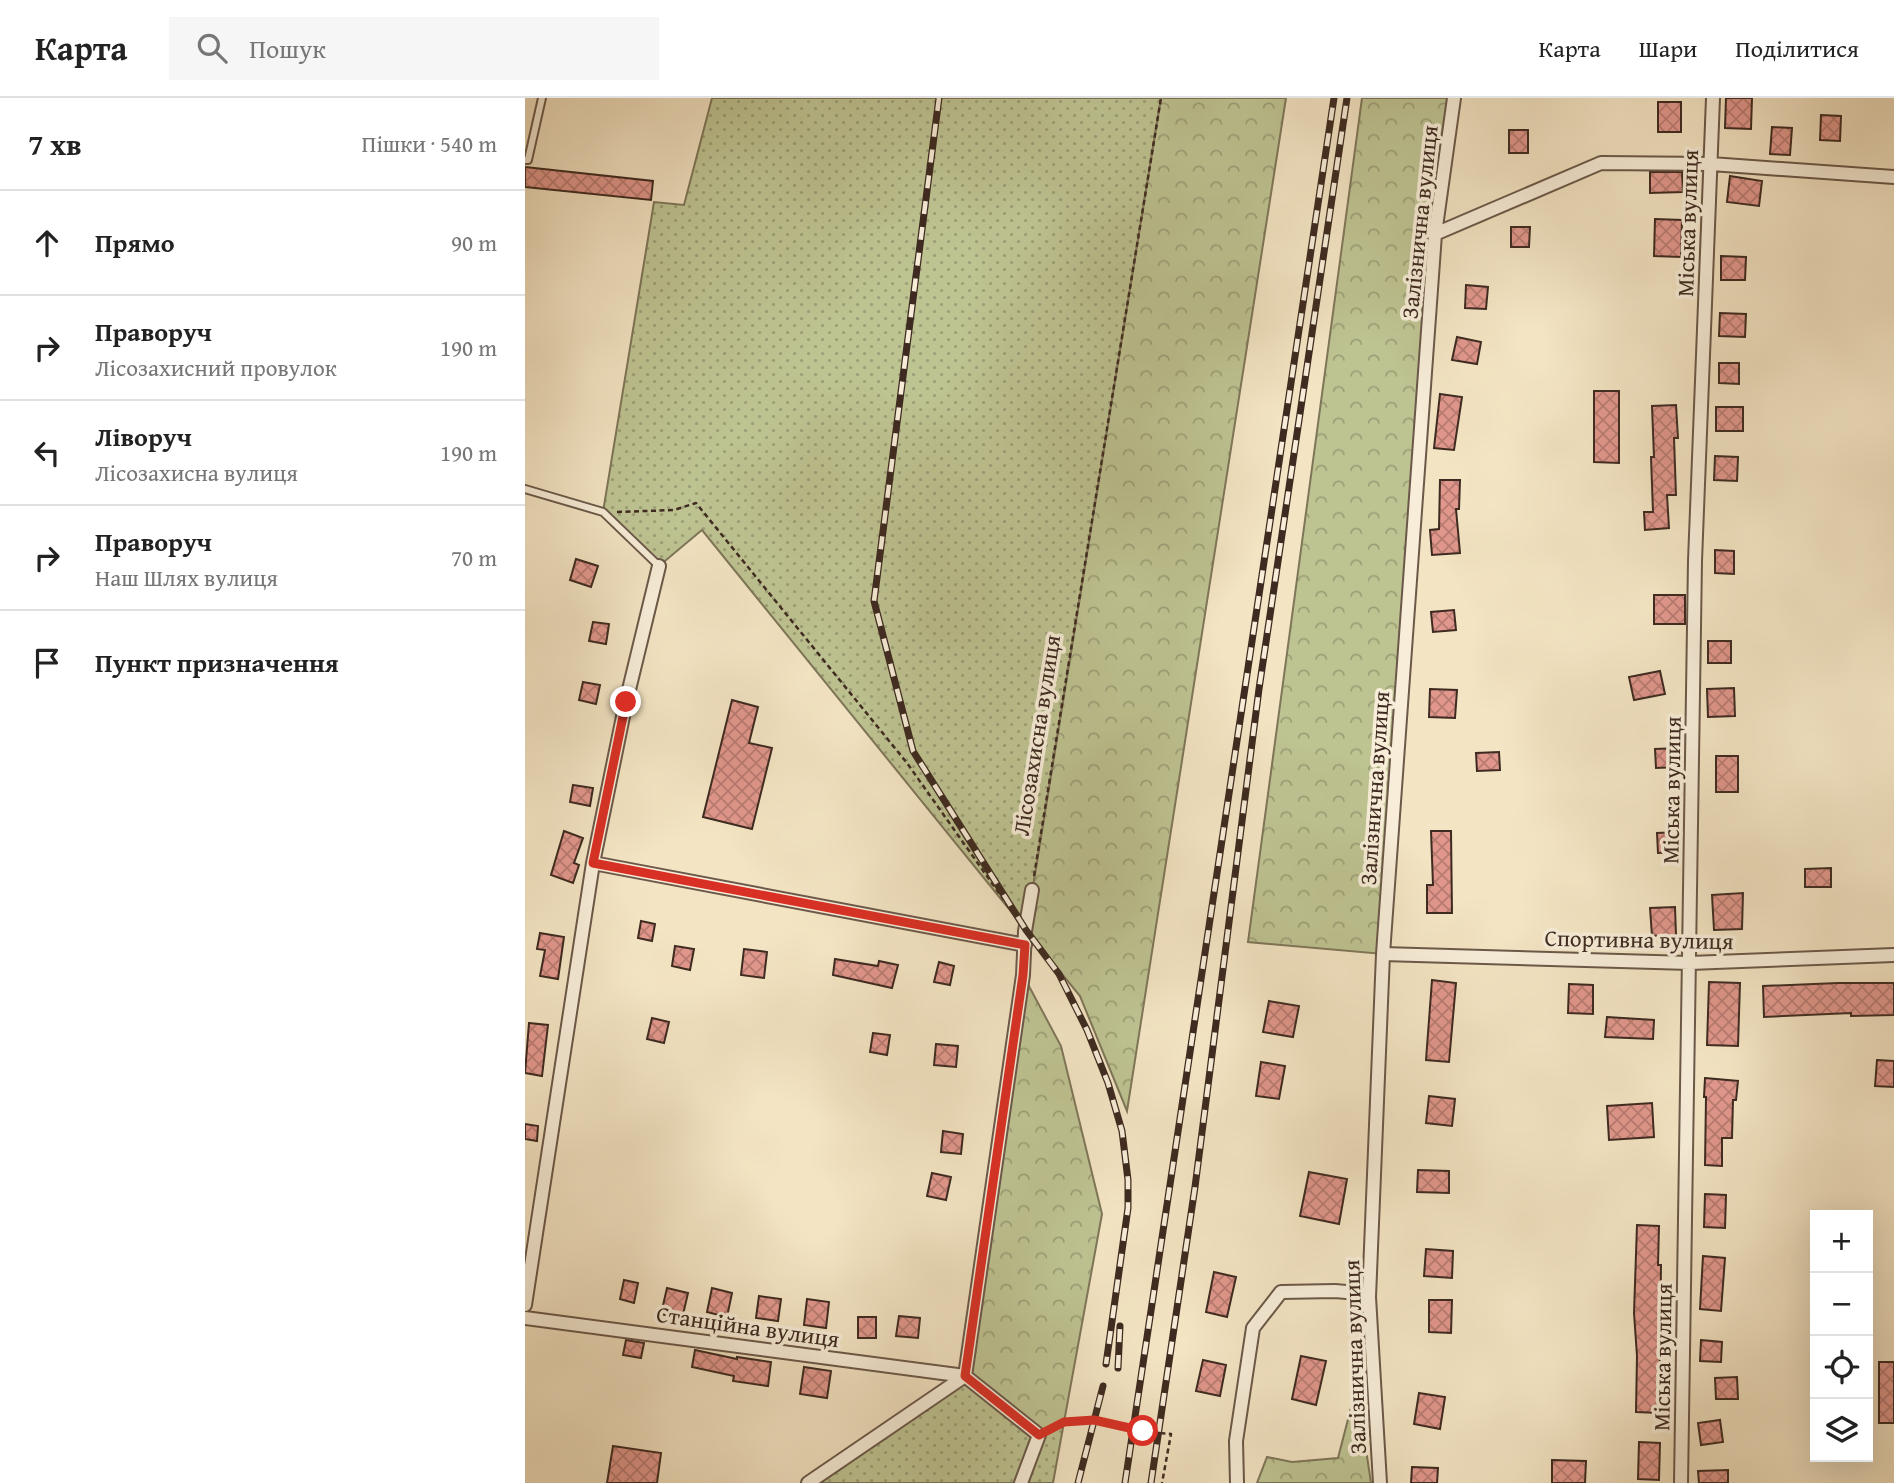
<!DOCTYPE html>
<html lang="uk">
<head>
<meta charset="utf-8">
<style>
  body { margin:0; font-family:"Gentium Book Plus",serif; background:#f6f6f6; color:#222 }
  .controls { position:absolute; right:21px; bottom:21px; display:grid; overflow:hidden; border-radius:0px; box-shadow:0 7px 28px #0002 }
  .controls button { width:63px; height:63px; display:grid; place-items:center; padding:0; border:0; border-bottom:2px solid #e0e0e0; background:#fff; color:#222; font:35px sans-serif }
  .stop { position:absolute; width:21px; height:21px; margin:-16px; border:5px solid #d93025; border-radius:50%; background:#fff }
  .stop.end { background:#d93025; border-color:#fff; box-shadow:0 2px 7px #0008 }
  .list { margin:0; padding:0; list-style:none }
  h2 { display:flex; justify-content:space-between; align-items:center; height:91px; margin:0; padding:0 28px; font-size:30px }
  h2 small { font-size:23px; font-weight:400; color:#767676 }
  .list li { display:grid; grid-template-columns:46px 1fr auto; gap:21px; align-items:center; box-sizing:border-box; height:105px; padding:0 28px; border-top:2px solid #e0e0e0 }
  .list b { display:block; font-size:26px; white-space:nowrap }
  .list p { margin:0; font-size:23px; white-space:nowrap; color:#767676 }
  .list em { font-size:23px; font-style:normal; color:#767676 }
  .icon { flex:none; width:38px; height:38px; fill:none; stroke:currentColor; stroke-width:2; stroke-linecap:round; stroke-linejoin:round }
  .map { position:relative; flex:none; width:1369px; height:1385px; overflow:hidden }
  header { display:flex; align-items:center; gap:42px; box-sizing:border-box; height:98px; padding:0 35px; background:#fff; border-bottom:2px solid #e0e0e0 }
  header strong { font-size:33px }
  nav { display:flex; gap:38px; margin-inline-start:auto; font-size:24px }
  .search { width:490px; height:63px; background:#f6f6f6; display:flex; align-items:center; gap:18px; box-sizing:border-box; padding:0 24px; border-radius:0px; color:#767676; font-size:26px }
  main { display:flex }
  aside { flex:1; background:#fff }
  .map>svg:first-child { display:block }
  .grass { fill:url(#grass-dots); stroke:#7e7659; stroke-width:2 }
  .forest { fill:url(#forest-crowns); stroke:#7e7659; stroke-width:2 }
  .building { fill:url(#building-cross-hatch); stroke:#3e2a20; stroke-width:2 }
  .lines { fill:none; stroke-linecap:round; stroke-linejoin:round }
  .service-casing { stroke:#6b5849; stroke-width:10 }
  .minor-casing { stroke:#6b5849; stroke-width:16 }
  .path { stroke:#3e2a20; stroke-width:2.5; stroke-dasharray:5 3.5; stroke-linecap:butt }
  .service { stroke:#f7edd8; stroke-width:6 }
  .minor { stroke:#f7edd8; stroke-width:12 }
  .rail-casing { stroke:#3e2a20; stroke-width:7 }
  .rail { stroke:#f7edd8; stroke-width:4.5; stroke-dasharray:13; stroke-linecap:butt }
  .route { stroke:#d93025; stroke-width:9 }
  .labels { text-anchor:middle; dominant-baseline:central; stroke-width:7; stroke-linejoin:round; paint-order:stroke }
  .street-label { font-size:23px; fill:#3e2a20; stroke:#f7edd8 }
</style>
</head>
<body>
<header>
<strong>Карта</strong>
<div class="search"><svg class="icon" aria-label="search" viewBox="0 0 24 24"><circle cx="10" cy="10" r="6"/><path d="M15 15l6 6"/></svg>Пошук</div>
<nav><a>Карта</a><a>Шари</a><a>Поділитися</a></nav>
</header>
<main>
<aside>
<h2>7 хв<small>Пішки · 540 m</small></h2>
<ul class="list">
<li><svg class="icon" aria-label="ahead" viewBox="0 0 24 24"><path d="M12 20V5M6 11l6-6 6 6"/></svg><div><b>Прямо</b></div><em>90 m</em></li>
<li><svg class="icon" aria-label="right" viewBox="0 0 24 24"><path d="M7 20v-9h11M14 6l5 5-5 5"/></svg><div><b>Праворуч</b><p>Лісозахисний провулок</p></div><em>190 m</em></li>
<li><svg class="icon" aria-label="left" viewBox="0 0 24 24"><path d="M17 20v-9H6M10 6l-5 5 5 5"/></svg><div><b>Ліворуч</b><p>Лісозахисна вулиця</p></div><em>190 m</em></li>
<li><svg class="icon" aria-label="right" viewBox="0 0 24 24"><path d="M7 20v-9h11M14 6l5 5-5 5"/></svg><div><b>Праворуч</b><p>Наш Шлях вулиця</p></div><em>70 m</em></li>
<li><svg class="icon" aria-label="arrive" viewBox="0 0 24 24"><path d="M6 21V4h12l-3 4 3 4H6"/></svg><div><b>Пункт призначення</b></div></li>
</ul>
</aside>
<div class="map">
<svg width="1369" height="1385" viewBox="0 0 1369 1385">
  <defs>
    <pattern id="grass-dots" width="8" height="8" patternUnits="userSpaceOnUse" patternTransform="scale(1.75)"><rect width="8" height="8" fill="#bec392"/><path d="M2 2h.1M6 6h.1" fill="none" stroke="#9c9f77" stroke-width="1.8" stroke-linecap="round"/></pattern>
    <pattern id="forest-crowns" width="20" height="18" patternUnits="userSpaceOnUse" patternTransform="scale(1.75)"><rect width="20" height="18" fill="#bec392"/><path d="M2 6a3 3 0 1 1 6 0M12 15a3 3 0 1 1 6 0" fill="none" stroke="#9c9f77"/></pattern>
    <pattern id="building-cross-hatch" width="8" height="8" patternUnits="userSpaceOnUse" patternTransform="scale(1.75)"><rect width="8" height="8" fill="#e1978c"/><path d="M0 0l8 8M0 8l8-8" fill="none" stroke="#b87b72"/></pattern>
  </defs>
  <rect width="100%" height="100%" fill="#f3e4c3"/>
  <filter id="stains"><feTurbulence type="fractalNoise" baseFrequency=".00286" numOctaves="4"/><feColorMatrix values="0 0 0 0 .2 0 0 0 0 .09 0 0 0 0 .02 0 0 0 .5 -.17"/></filter>
  <radialGradient id="worn" r=".72"><stop offset=".6" stop-color="#630" stop-opacity="0"/><stop offset="1" stop-color="#630" stop-opacity=".3"/></radialGradient>
  <path class="grass" d="M187,0H636L501,832L177,432L134,468L78,414L129,104L159,107Z
    M440,1278L514,1337L539,1324L528,1385H283Z"/>
  <path class="forest" d="M636,0H761L602,1013L555,898L501,832Z
    M837,0H929L910,136L858,856L723,844Z
    M498,877L536,948L577,1116L539,1324L514,1337L440,1278Z
    M828,1302L838,1331L846,1385H732L742,1359L767,1364L813,1360Z"/>
  <path class="building" d="M1201,0H1227L1226,31L1200,30Z
    M1133,4H1156V34H1133Z
    M1296,17L1316,18L1315,43L1295,42Z
    M1247,29L1267,30L1265,57L1245,56Z
    M984,32H1003V55H984Z
    M0,69L128,83L126,102L0,89Z
    M1125,74H1157L1158,94L1125,95Z
    M1205,78L1237,83L1234,108L1202,104Z
    M1130,121L1157,122L1156,159L1129,158Z
    M986,129H1005L1004,149H986Z
    M1196,158L1221,159L1220,182H1196Z
    M941,187L963,189L961,211L940,210Z
    M1195,215L1221,216L1220,239L1194,238Z
    M932,239L956,244L952,266L927,262Z
    M1194,265H1214V286L1194,285Z
    M1069,293H1094V365L1069,364Z
    M915,296L937,299L929,352L909,350Z
    M1151,307L1153,340H1149L1151,397H1142L1144,430L1120,432L1119,414H1128L1126,359H1129L1127,308Z
    M1191,309H1218V333H1191Z
    M1190,358L1213,359L1212,383L1189,382Z
    M915,382H935L934,411H931L935,455L907,457L905,432L914,431Z
    M1190,452L1209,453V476L1190,475Z
    M51,461L73,468L66,489L45,482Z
    M1129,497H1160V526H1129Z
    M929,512L931,532L908,534L906,514Z
    M68,524L84,526L81,546L64,543Z
    M1183,543H1206V565H1183Z
    M1135,573L1140,596L1109,602L1104,579Z
    M58,584L75,587L71,606L54,602Z
    M1209,590L1210,618L1183,619L1182,591Z
    M905,591L932,592L930,620L904,619Z
    M207,602L233,609L224,645L247,650L227,731L178,719Z
    M1155,650V669L1131,670L1130,651Z
    M974,654L975,672L952,673L951,655Z
    M1191,658H1213V694H1191Z
    M48,687L68,690L65,708L45,704Z
    M39,733L58,740L49,765L54,767L48,785L26,777Z
    M906,733H926L927,815H902V787H908Z
    M1154,734L1155,754L1133,755L1132,735Z
    M1306,770V789H1280V771Z
    M1218,795L1217,831L1189,832L1187,797Z
    M1150,809L1151,837L1127,838L1125,810Z
    M116,823L130,826L127,843L113,840Z
    M15,835L39,839L33,881L15,878L20,852L12,851Z
    M150,848L169,851L165,872L147,868Z
    M219,851L242,854L239,880L216,877Z
    M310,861L353,868L354,863L373,867L367,890L308,877Z
    M414,864L429,868L425,887L409,884Z
    M907,882L931,885L924,964L901,962Z
    M1184,884L1215,885L1213,948L1182,947Z
    M1313,885H1369V917L1326,918V915L1239,919L1238,888Z
    M1044,886L1068,887V916L1043,915Z
    M744,903L774,908L768,939L738,934Z
    M1082,919L1129,922L1128,941L1080,939Z
    M127,920L144,924L139,945L122,941Z
    M4,925L23,927L17,978L0,975Z
    M348,935L365,937L362,957L345,954Z
    M411,946L433,948L431,969L409,967Z
    M1352,962L1369,963V989L1350,988Z
    M736,964L760,968L754,1001L731,998Z
    M1180,980L1213,983L1211,1002H1208L1207,1040H1197V1068L1180,1067L1181,999H1179Z
    M904,998L930,1001L927,1028L901,1025Z
    M1127,1005L1129,1039L1084,1042L1082,1008Z
    M0,1026L13,1028L12,1043L0,1041Z
    M418,1033L438,1036L436,1056L416,1054Z
    M893,1072L924,1073V1095L892,1094Z
    M784,1074L822,1081L814,1126L775,1118Z
    M407,1075L426,1079L421,1102L402,1098Z
    M1180,1096L1201,1097L1200,1130L1179,1129Z
    M1112,1127L1134,1128L1133,1167H1136L1134,1315L1111,1314L1112,1258L1109,1215Z
    M901,1151L928,1153L927,1180L899,1178Z
    M1178,1158L1200,1160L1196,1213L1175,1211Z
    M689,1174L711,1179L702,1219L681,1214Z
    M99,1182L113,1185L109,1205L95,1201Z
    M142,1190L163,1195L157,1221L136,1216Z
    M187,1190L207,1195L202,1219L182,1214Z
    M234,1198L256,1201L253,1223L231,1220Z
    M282,1201L304,1204L301,1230L279,1227Z
    M904,1202H927L926,1235L904,1234Z
    M374,1218L395,1220L393,1240L371,1238Z
    M333,1219H351V1240H333Z
    M101,1242L119,1245L116,1260L98,1257Z
    M1176,1242L1197,1244L1196,1264L1175,1263Z
    M170,1252L212,1261V1259L246,1264L243,1288L208,1283L209,1278L167,1269Z
    M776,1258L801,1263L791,1307L767,1301Z
    M678,1262L701,1267L695,1298L671,1293Z
    M1354,1264H1369V1325H1354Z
    M279,1269L306,1273L302,1300L275,1296Z
    M1212,1279L1213,1301H1191L1190,1280Z
    M894,1295L920,1299L915,1331L889,1326Z
    M1195,1322L1198,1344L1176,1347L1173,1325Z
    M1114,1344L1135,1345L1134,1382L1113,1381Z
    M88,1348L136,1355L132,1385H82Z
    M1027,1362L1061,1363L1060,1385H1027Z
    M887,1369L913,1370L912,1385H886Z
    M1203,1372V1385H1174L1173,1373Z"/>
  <g class="lines">
    <defs>
      <path id="service" d="M0,62H3L17,0
        M0,391L78,414L134,468"/>
      <path id="minor" d="M910,136L1076,65L1186,66L1369,79
        M68,765L500,847
        M858,856L1165,865L1369,857
        M0,1207L68,765L101,604L134,468
        M0,1220L440,1278
        M440,1278L514,1337L496,1385
        M283,1385L440,1278L498,877L500,833L507,792
        M712,1385L711,1343L728,1230L756,1194L810,1193L844,1196
        M855,1385L844,1199L858,856L910,136L929,0
        M1156,1385L1170,463L1188,0"/>
    </defs>
    <use href="#service" class="service-casing"/>
    <use href="#minor" class="minor-casing"/>
    <path class="path" d="M92,414L149,412L171,405L382,665L488,815
      M509,778L636,0
      M527,1330C557,1314 587,1329 618,1333C627,1335 637,1335 646,1336L637,1385"/>
    <use href="#service" class="service"/>
    <use href="#minor" class="minor"/>
    <defs>
      <path id="rail" d="M414,0L349,503L388,653L501,832L534,876L562,932L583,985L597,1033L603,1082V1110L581,1266
        M593,1270L595,1228
        M553,1385L578,1288
        M600,1385L809,0
        M626,1385L670,1089L734,591L822,0"/>
    </defs>
    <use href="#rail" class="rail-casing"/>
    <use href="#rail" class="rail"/>
  </g>
  <g class="lines">
    <path class="route" d="M101,604L68,765L500,847L498,877L440,1278L514,1337L539,1324L569,1322L618,1333"/>
  </g>
  <g class="labels">
    <g class="street-label">
      <text transform="translate(894 124) rotate(-84)">Залізнична вулиця</text>
      <text transform="translate(1162 125) rotate(-88)">Міська вулиця</text>
      <text transform="translate(511 637) rotate(-81)">Лісозахисна вулиця</text>
      <text transform="translate(849 690) rotate(-86)">Залізнична вулиця</text>
      <text transform="translate(1146 692) rotate(-89)">Міська вулиця</text>
      <text transform="translate(1114 841) rotate(1)">Спортивна вулиця</text>
      <text transform="translate(223 1228) rotate(8)">Станційна вулиця</text>
      <text transform="translate(829 1259) rotate(-92)">Залізнична вулиця</text>
      <text transform="translate(1137 1259) rotate(-89)">Міська вулиця</text>
    </g>
  </g>
  <rect width="100%" height="100%" filter="url(#stains)"/>
  <rect width="100%" height="100%" fill="url(#worn)"/>
</svg>
<div class="controls">
<button>+</button>
<button>−</button>
<button><svg class="icon" aria-label="locate" viewBox="0 0 24 24"><circle cx="12" cy="12" r="6"/><path d="M12 2v4M12 18v4M2 12h4M18 12h4"/></svg></button>
<button><svg class="icon" aria-label="layers" viewBox="0 0 24 24"><path d="M12 4l9 5-9 5-9-5zM3 14l9 5 9-5"/></svg></button>
</div>
<div class="stop" style="left:618px;top:1333px"></div>
<div class="stop end" style="left:101px;top:604px"></div>
</div>
</main>
</body>
</html>
